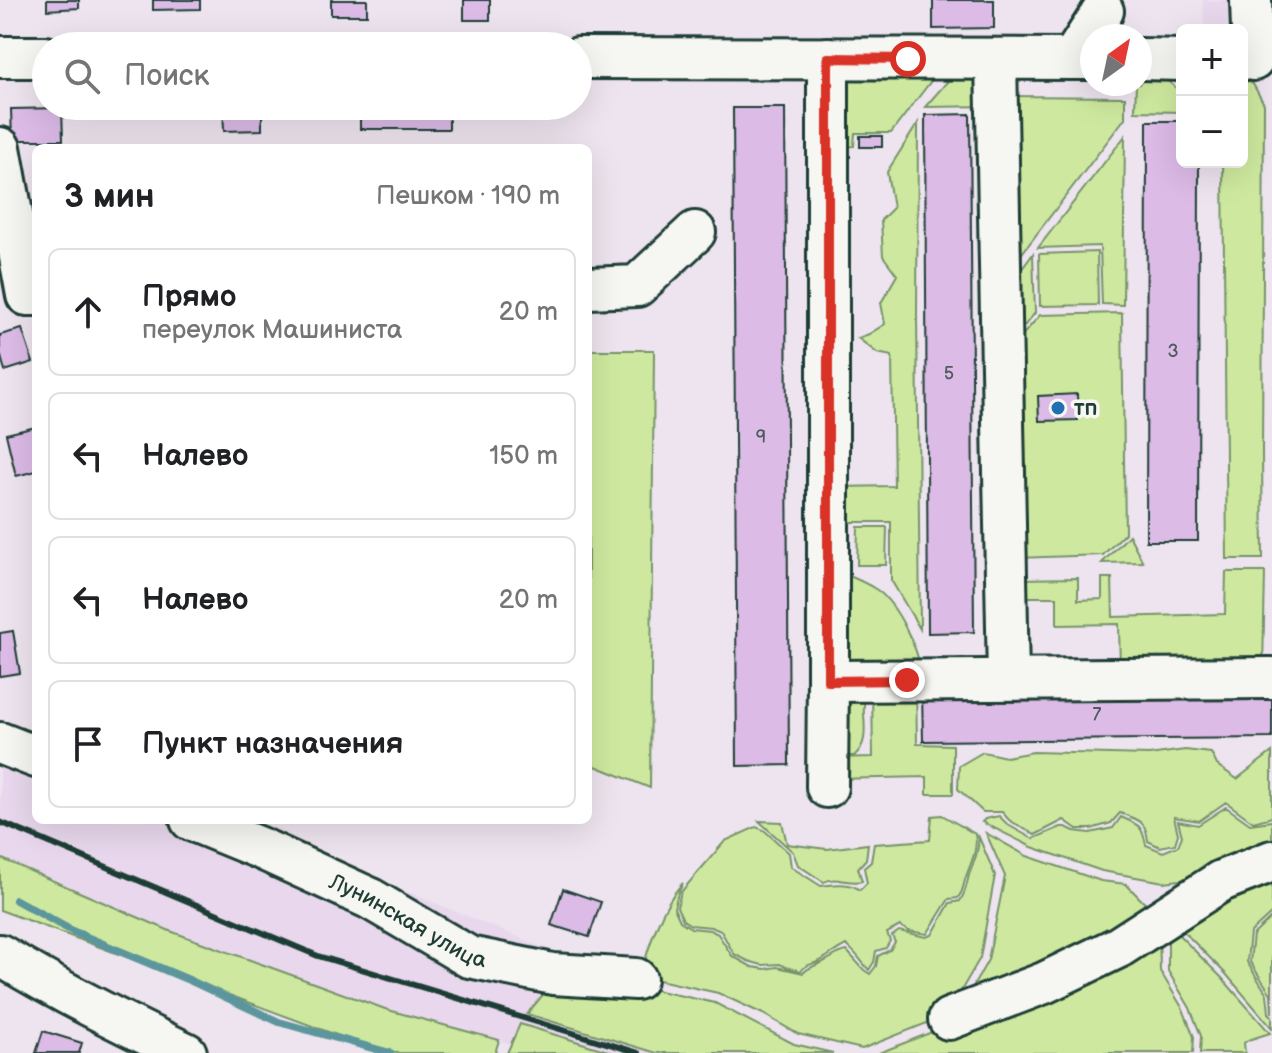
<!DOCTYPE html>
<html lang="ru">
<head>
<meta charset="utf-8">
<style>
  body { margin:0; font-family:"Balsamiq Sans",sans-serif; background:#f6f6f6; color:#202124 }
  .controls { position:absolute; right:24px; top:24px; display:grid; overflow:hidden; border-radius:12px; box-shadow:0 8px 32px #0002 }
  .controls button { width:72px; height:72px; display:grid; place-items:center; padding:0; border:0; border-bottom:2px solid #e0e0e0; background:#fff; color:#202124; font:40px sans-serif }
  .compass { position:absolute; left:1080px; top:24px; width:72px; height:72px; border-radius:50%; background:#fff; box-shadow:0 8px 32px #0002; rotate:33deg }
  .stop { position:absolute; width:24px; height:24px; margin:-18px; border:6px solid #d93025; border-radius:50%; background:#fff }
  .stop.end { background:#d93025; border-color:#fff; box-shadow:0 2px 8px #0008 }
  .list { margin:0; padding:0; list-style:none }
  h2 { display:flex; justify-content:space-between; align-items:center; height:104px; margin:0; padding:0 32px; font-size:34px }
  h2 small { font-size:26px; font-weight:400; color:#757577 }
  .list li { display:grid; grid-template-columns:52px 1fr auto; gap:24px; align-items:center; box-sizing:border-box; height:128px; margin:0 16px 16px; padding:0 16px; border:2px solid #e0e0e0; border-radius:12px }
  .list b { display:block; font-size:30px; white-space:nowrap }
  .list p { margin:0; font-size:26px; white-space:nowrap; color:#757577 }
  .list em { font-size:26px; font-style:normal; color:#757577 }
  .icon { flex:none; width:44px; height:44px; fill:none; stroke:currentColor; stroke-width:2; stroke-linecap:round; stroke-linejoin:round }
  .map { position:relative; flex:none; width:1272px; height:1053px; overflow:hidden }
  .search { position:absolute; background:#fff; box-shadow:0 8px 32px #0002; left:32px; top:32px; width:560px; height:88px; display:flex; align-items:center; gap:20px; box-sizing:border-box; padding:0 28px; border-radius:44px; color:#757577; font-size:30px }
  .panel { position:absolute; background:#fff; box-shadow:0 8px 32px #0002; left:32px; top:144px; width:560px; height:680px; border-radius:12px }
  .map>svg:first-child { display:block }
  .built { fill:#e9d8ed }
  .green { fill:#cee99f; stroke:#76936a; stroke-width:2 }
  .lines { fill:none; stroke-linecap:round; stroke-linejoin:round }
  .stream { stroke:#5b969c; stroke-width:8 }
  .building { fill:#dcbbe7; stroke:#1f3d34; stroke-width:2 }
  .minor-casing { stroke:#1f3d34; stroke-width:46 }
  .minor { stroke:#f6f6f2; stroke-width:40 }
  .rail { stroke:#1f3d34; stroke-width:6 }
  .route { stroke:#d93025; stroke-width:10 }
  .poi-dot { fill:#1f6fb2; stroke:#f6f6f2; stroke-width:3 }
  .labels { text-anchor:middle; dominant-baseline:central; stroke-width:7; stroke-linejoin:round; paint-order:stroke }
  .number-label { font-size:18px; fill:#4e5c61 }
  .poi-label { font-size:22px; font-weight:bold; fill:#1f3d34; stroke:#f6f6f2; text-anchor:start }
  .street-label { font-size:22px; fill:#1f3d34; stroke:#f6f6f2 }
</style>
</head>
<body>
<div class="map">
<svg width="1272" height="1053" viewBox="0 0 1272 1053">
  <rect width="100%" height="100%" fill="#eee4ef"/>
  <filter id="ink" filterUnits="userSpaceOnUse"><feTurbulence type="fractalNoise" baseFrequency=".0125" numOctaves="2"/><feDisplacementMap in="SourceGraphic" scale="16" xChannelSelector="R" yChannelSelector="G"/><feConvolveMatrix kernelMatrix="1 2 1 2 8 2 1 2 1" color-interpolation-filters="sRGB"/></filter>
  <g filter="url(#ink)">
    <path class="built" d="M1203,0H1272V44L1242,30H1204Z
      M0,725L36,740V820H233L596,969L746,1053H543L388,1010L170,931L0,858Z"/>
    <path class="green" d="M837,64H944L891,133H855L854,146L837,147Z
      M961,66H991V106L925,107Z
      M1140,67H1151L1182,93V112L1135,111L1136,84H1140Z
      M1242,78L1253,84L1264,104L1262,453L1263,559H1227L1223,162H1242Z
      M1002,96L1125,97V118L1004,277Z
      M918,123L917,315L920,629L891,580V522H837L838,487L894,486L892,356L877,353L858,338L869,334L885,324L881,303L897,275L883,256L881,220L893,208L887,172Z
      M1125,136L1123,305L1102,304L1100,246L1038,248Z
      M1097,252L1098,305L1040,306L1039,254Z
      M1033,254L1035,313L1011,342L1010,285Z
      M1122,313L1125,533L1103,555L1016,558L1013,346L1040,315Z
      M588,350H654L650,788L588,763Z
      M858,527H887L886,565H857Z
      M1129,535L1143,562L1102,563Z
      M837,571C850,576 865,582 877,590C896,603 918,648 921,671L845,663Z
      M1226,572H1265L1263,669L1120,670L1119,624L1057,625V597H1018V579L1078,578V600L1102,599V578H1112L1113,617L1225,614Z
      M916,687L917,744L953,745V794H927V777L832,779L831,758L873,757L872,688Z
      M866,688C865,697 863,706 864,714C865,731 867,745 854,756H844L841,706Z
      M1185,750L1211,753L1217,765L1237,779L1272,752V817L1253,822L1226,802L1199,821L1174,817L1178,834L1175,844L1160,847L1148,841C1146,820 1138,820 1120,813L1111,823L1091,829H1077L1064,820L1035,835L1009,820L1002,812H983L958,789L959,766L983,752L1006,757L1033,752L1149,755Z
      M1226,807L1250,824L1272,821V854L1221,875L1164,882L1102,871L1032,847L982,822L985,819L999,816L1008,825L1033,839L1061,827H1066L1074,831L1090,833L1113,828L1121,817C1139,825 1142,825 1146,845L1163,852L1178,846L1182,836L1178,821L1198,825Z
      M942,815L975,834C978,849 972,860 967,874C962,885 966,887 958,898L949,899L927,934L909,931L900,926L887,933L890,941L886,948L876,951L874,962L869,970C861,962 856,952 846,945C836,950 829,956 820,961C812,965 807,963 801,971L786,967L780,964L762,965L748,961L734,954L721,931L711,927L691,925L683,920L677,907L681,892L725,841L756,827L764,830L789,853L791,867L821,886C834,884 849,882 860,890L867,883L864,868L871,862L874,844L930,840L932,816Z
      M759,821L782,822L787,844L827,849L868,844L866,859L858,868L862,881C849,885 836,875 824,882L798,865L793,852Z
      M986,833L1027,856L1101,881L1126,884L1157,916L961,1008L988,960L1005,876Z
      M978,835L995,875L980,958L947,1015L862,1049L798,1034L763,1014L718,993L641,976C648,947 662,904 683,883L678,893L674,908L680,921L691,928L710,930L718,934L732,956L752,967L765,969L777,967L803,973C809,967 813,967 821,963C831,959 836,953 847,951L864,970L870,974L876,966L878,956L890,950L895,942L892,936L899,931L926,937L932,935L950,903L960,901C967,890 966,886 969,875C974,861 980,850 978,835Z
      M0,858L170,931L388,1010L499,1040L495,1053H385L0,910Z
      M1272,869V913L1250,933L1247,962L1267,994L1269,1013L1272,1016V1028L1226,974L1172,920Z
      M1272,917V1013L1271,994L1250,962L1253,935Z
      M1168,924L1222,978L1270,1033L1248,1040L1244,1043L1245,1053H1200L1201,1036L1190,1008L1168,971Z
      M1159,925L1160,971L1183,1009L1194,1037L1193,1053H879L1046,987Z
      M554,981L636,986L715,1003L794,1044L833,1053H657L527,1014Z
      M520,1024L611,1052L612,1053H507Z"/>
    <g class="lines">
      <path class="stream" d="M16,900L72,931L189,980L279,1022L390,1053"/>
    </g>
    <path class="building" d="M47,0H79V8L47,10Z
      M153,0H200V9L153,10Z
      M331,0H367V15H331Z
      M464,0H490V20H464Z
      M933,0H994V28L933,29Z
      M223,106H262V130L224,131Z
      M360,106H449V129H360Z
      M62,108L63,140H12L11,109Z
      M733,108H785L789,765L737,766Z
      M970,114L974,632L928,633L925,115Z
      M1147,121H1182V162H1199L1198,541H1146Z
      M860,136H882V147H860Z
      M22,329L33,362L5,371L0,353V335Z
      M1077,394L1078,420L1039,421L1038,396Z
      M36,427V471L16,476L6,434Z
      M13,631L20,673L0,676V633Z
      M1272,687V738L923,741L922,690Z
      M563,889L601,902L589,937L551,925Z
      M43,1031L82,1043L79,1053H36Z"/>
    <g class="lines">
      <defs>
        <g id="minor">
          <path d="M1251,0L1253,60"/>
          <path d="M0,57H46"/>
          <path d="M578,58L1092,59"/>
          <path d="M996,59L1008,679"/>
          <path d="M1072,59L1103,11"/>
          <path d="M1140,59L1182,60"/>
          <path d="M0,148L27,295H36"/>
          <path d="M588,288L637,286L695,232"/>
          <path d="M828,681L1272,678"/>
          <path d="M0,743L36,757"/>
          <path d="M827,787L828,681V58"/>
          <path id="s1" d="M191,820L262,849L369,898L469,957L553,974L636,979"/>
          <path d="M0,955C60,992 122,1023 186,1053"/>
          <path d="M949,1019L1044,983L1119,947L1221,881L1272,861"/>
        </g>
      </defs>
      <use href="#minor" class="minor-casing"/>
      <use href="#minor" class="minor"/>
      <path class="rail" d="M0,822L318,956L639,1053"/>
    </g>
  </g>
  <g class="lines" filter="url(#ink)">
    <path class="route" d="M907,680L828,681V58L908,59"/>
  </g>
  <circle class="poi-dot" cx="1058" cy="408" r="8"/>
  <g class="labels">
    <g class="number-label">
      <text x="1173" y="351">3</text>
      <text x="949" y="373">5</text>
      <text x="761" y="437">9</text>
      <text x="1097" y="714">7</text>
    </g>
    <g class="poi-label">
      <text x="1074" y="408">тп</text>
    </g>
    <g class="street-label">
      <text stroke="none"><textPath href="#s1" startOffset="240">Лунинская улица</textPath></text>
    </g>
  </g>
</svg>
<div class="controls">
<button>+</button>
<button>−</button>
</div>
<svg class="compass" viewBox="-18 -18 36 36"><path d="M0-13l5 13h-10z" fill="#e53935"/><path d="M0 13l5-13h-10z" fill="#757577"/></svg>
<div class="stop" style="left:908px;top:59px"></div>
<div class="stop end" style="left:907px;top:680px"></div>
<div class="search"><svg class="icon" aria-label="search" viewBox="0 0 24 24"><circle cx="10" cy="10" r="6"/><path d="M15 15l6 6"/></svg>Поиск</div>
<section class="panel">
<h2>3 мин<small>Пешком · 190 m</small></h2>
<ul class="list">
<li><svg class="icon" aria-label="ahead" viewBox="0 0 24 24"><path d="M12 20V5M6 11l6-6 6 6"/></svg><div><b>Прямо</b><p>переулок Машиниста</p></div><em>20 m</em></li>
<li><svg class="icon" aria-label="left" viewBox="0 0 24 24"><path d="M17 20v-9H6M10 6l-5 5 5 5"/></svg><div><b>Налево</b></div><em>150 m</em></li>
<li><svg class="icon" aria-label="left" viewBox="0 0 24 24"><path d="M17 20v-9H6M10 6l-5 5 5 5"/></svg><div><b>Налево</b></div><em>20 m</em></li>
<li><svg class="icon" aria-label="arrive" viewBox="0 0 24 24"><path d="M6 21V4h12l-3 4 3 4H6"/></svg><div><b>Пункт назначения</b></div></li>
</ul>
</section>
</div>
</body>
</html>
